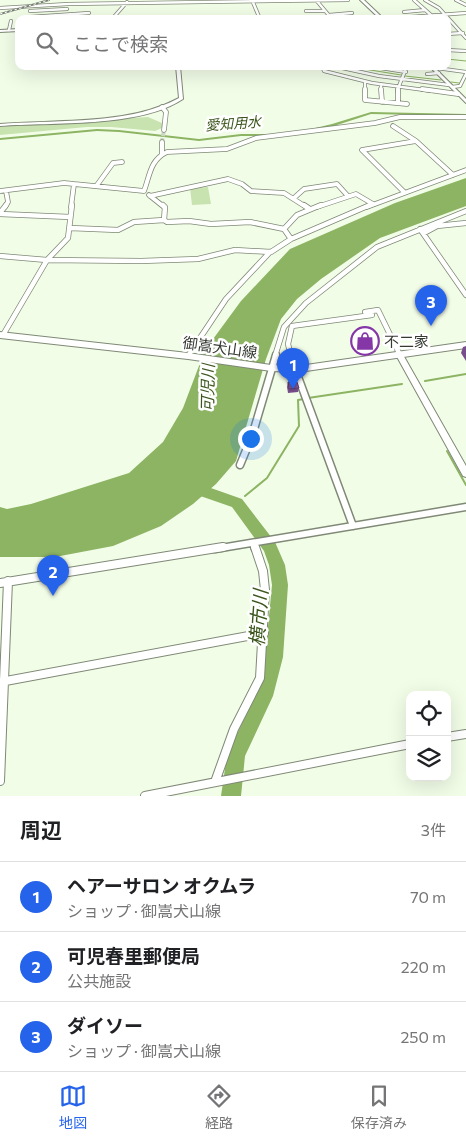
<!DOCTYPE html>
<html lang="ja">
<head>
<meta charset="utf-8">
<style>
  body { margin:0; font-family:Commissioner,"Noto Sans JP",sans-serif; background:#f6f6f6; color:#202124 }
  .controls { position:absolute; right:15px; bottom:15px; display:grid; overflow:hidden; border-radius:10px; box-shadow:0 5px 20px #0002 }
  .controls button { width:45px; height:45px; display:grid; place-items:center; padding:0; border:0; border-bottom:1px solid #e0e0e0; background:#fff; color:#202124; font:25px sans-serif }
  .you { position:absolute; left:250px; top:438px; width:18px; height:18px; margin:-12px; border:4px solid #fff; border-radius:50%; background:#1a73e8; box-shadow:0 0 0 8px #1a73e833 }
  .badge { display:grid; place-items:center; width:32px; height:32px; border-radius:50%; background:#2563eb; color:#fff; font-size:16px; font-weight:700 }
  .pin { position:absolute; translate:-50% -41px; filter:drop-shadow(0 1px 2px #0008) }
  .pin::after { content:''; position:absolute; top:26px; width:18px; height:15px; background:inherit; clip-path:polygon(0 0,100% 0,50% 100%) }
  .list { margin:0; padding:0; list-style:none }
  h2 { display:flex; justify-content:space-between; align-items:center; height:65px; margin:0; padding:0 20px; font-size:21px }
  h2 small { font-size:16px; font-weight:400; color:#757577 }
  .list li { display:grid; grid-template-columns:32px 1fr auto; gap:15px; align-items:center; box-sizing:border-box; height:70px; padding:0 20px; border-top:1px solid #e0e0e0 }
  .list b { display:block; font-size:19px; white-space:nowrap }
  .list p { margin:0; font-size:16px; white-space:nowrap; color:#757577 }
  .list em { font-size:16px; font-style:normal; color:#757577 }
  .icon { flex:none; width:28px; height:28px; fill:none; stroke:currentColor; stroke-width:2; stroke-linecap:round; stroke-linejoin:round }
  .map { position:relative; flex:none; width:466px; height:796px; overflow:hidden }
  .search { position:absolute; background:#fff; box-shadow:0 5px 20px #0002; left:15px; right:15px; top:15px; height:55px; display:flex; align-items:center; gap:12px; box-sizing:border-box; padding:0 18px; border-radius:10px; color:#757577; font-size:19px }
  .sheet { height:275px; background:#fff }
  nav { display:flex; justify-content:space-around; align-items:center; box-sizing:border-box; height:70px; border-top:1px solid #e0e0e0; background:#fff; font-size:14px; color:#757577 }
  nav a { display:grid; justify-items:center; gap:2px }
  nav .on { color:#2563eb }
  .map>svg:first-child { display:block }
  .green { fill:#c8e3b0 }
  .water { fill:#8cb463 }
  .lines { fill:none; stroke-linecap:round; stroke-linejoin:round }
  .stream-far1 { stroke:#8cb463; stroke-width:1 }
  .stream { stroke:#8cb463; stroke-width:2 }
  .canal { fill:#8cb463; fill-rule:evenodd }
  .river { fill:#8cb463; fill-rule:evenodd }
  .minor-tunnel { stroke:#ccd6c3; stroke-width:4; stroke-dasharray:4 2; stroke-linecap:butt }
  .minor-far4-casing { stroke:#7f8976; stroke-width:4 }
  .minor-far3-casing { stroke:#7f8976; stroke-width:5.5 }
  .minor-far2-casing { stroke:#7f8976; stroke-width:6 }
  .minor-far1-casing { stroke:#7f8976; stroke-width:9 }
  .minor-casing { stroke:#7f8976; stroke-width:10 }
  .tertiary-casing { stroke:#7f8976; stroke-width:2 }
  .secondary-casing { stroke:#7f8976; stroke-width:2 }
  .minor-far4 { stroke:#fff; stroke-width:2.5 }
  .minor-far3 { stroke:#fff; stroke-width:4 }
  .minor-far2 { stroke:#fff; stroke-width:4.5 }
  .minor-far1 { stroke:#fff; stroke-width:6 }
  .minor { stroke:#fff; stroke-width:8 }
  .tertiary { fill:#fff; fill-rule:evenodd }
  .secondary { fill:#fff; fill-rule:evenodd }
  .rail-casing { stroke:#788073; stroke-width:2 }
  .rail { stroke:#fff; stroke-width:1; stroke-dasharray:2.5; stroke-linecap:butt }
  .wall { fill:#784f8b }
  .building { fill:#8b5ca2; stroke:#614071 }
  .labels { text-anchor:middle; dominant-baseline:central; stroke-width:5; stroke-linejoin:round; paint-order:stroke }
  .far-water-label { font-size:14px; font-style:italic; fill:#3b551c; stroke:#fff }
  .poi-label { font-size:15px; fill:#343931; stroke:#fff; text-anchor:start }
  .street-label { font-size:15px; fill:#343931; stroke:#fff }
  .water-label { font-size:16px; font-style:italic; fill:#3b551c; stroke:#fff }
  .near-water-label { font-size:19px; font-style:italic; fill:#3b551c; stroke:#fff }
</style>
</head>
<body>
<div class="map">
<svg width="466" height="796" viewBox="0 0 466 796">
  <rect width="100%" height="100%" fill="#f2fde8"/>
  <path class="green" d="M148,117L162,123V128L155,131L111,127H87L0,135V127L10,125Z
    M208,187L211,204L192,205L190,188Z"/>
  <path class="water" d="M466,178V206L380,238L321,279L297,299L281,319L266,359L236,461L216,484L193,504L161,526L113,546L55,557H0V507L7,509L31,504L129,473L163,442L183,408L205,350L241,301L290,249L395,203Z"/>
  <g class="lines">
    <path class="stream-far1" d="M447,59L466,61
      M352,67L401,75
      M405,76L441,80
      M451,82L459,83"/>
    <path class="stream" d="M425,381L466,374
      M308,398L402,384
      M447,451L466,485
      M245,496L267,478L299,426L298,400L304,399
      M237,503L239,501"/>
    <path class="canal" d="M371,112L466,114V116L371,114L334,126L309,131L307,130L332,124Z
      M97,129L119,130L199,139L241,134H274L276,135L274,136H241L199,141L119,132L97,131L0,140V138Z"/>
    <path class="river" d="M191,481L242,499L275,542L285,565L288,585L283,657L273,696L245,756L241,796H221L227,755L256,694L265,657L272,585L269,565L264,551L232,507L186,491L184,487L186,483Z"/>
    <path class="minor-tunnel" d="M162,142L164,130"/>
    <defs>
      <path id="minor-far4" d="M252,0L260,19
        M316,0L332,19
        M414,0L431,15
        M425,0L439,8L466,38
        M456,0L466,5
        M0,8L68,4L348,0
        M30,11L67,9
        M306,11H325
        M404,12L425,10
        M329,15L352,13
        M30,17L89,13
        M84,17H114
        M112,19L127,2
        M382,19L466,13
        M9,30L11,21
        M447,34L463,33
        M447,50L466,51
        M322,66L324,71L372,83L432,91
        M333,66L379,76L449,85
        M368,66L406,72
        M422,66L466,72
        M427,74L439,73
        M365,82V91
        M381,85V91
        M452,87L460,86L466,74
        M397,91L407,66"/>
      <path id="minor-far3" d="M365,89V100L407,104
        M381,89L382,102
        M398,89V103
        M422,89L458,94
        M162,107L166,112L164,130
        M393,126L416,141
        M162,142V154
        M97,185L113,163L122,162
        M0,191L64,183L144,191C150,175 150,160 167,152L227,149L256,138L375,123L400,117H466
        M404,192L362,150L416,141L453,175
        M149,195L164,207
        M150,196L228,179L242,184L251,191L284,193L306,207
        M294,198L304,189L337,184L347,195
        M5,207L8,202L6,191
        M71,207L74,184
        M317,207L356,194L373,204
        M367,207L466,170"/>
      <path id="minor-far2" d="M163,205L165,207L164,220L167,222L189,221L211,224L250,222L284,229
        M304,205L310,209
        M0,213L6,205
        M0,214L70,217
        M70,228L118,230L134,222L164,220
        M420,229L466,295
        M424,233L437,226L466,223
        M291,239L284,229L297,215L321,205
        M0,256L47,260L68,238L72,205
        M365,312L378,310L400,355
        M3,335L47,260L141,261L198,259L235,250L271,252L291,239L370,205
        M188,356L226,299L270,252
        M275,356L284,327L306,303L377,247L466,211
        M291,356L288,344L292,326L372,315"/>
      <path id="minor-far1" d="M291,355L292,359
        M297,374L353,526
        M240,465L252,436L276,355
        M253,543L255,549
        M215,549L466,507"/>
      <path id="minor" d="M0,583L223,547
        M0,682L264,633
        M447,737L466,734
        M0,781L8,581
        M215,782L234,729L260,678L265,590L263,571L255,547
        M145,796L410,744"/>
      <path id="tertiary" d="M360,0H364L384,19H380Z
        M19,29V31L0,32V30Z
        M176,66H180L183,99C140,128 52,122 0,126V124C49,120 116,124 161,106C167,104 173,101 179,98Z
        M429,66H433L466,99V103Z
        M398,353H402L466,466V477L463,476L396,355Z"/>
      <path id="secondary" d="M0,332L188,353L271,365L299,366L466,342V348L299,372L271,371L188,359L0,338Z"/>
    </defs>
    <use href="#minor-far4" class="minor-far4-casing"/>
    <use href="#minor-far3" class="minor-far3-casing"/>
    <use href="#minor-far2" class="minor-far2-casing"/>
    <use href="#minor-far1" class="minor-far1-casing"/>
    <use href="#minor" class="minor-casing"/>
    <use href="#tertiary" class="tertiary-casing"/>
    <use href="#secondary" class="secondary-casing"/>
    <use href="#minor-far4" class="minor-far4"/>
    <use href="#minor-far3" class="minor-far3"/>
    <use href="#minor-far2" class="minor-far2"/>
    <use href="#minor-far1" class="minor-far1"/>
    <use href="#minor" class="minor"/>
    <use href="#tertiary" class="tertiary"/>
    <use href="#secondary" class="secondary"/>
    <defs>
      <path id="rail" d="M0,14L49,0"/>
    </defs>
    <use href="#rail" class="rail-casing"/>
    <use href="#rail" class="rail"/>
  </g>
  <path class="wall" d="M466,346V361L461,353L463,347Z
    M288,382L299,388L298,392L288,393L287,387Z"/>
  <path class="building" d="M288,382H297L299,388L289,389Z"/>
  <defs>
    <symbol id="shop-ring" viewBox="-11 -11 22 22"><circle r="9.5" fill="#fff" stroke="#8536a7" stroke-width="1.5"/><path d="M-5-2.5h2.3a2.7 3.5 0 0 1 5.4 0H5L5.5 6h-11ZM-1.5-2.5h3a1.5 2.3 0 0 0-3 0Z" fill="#8536a7"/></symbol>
  </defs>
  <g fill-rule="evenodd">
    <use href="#shop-ring" x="349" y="325" width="32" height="32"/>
  </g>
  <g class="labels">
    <g class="far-water-label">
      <text transform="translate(233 123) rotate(-4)">愛知用水</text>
    </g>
    <g class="poi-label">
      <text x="384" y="341">不二家</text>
    </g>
    <g class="street-label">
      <text transform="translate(220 347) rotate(8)">御嵩犬山線</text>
    </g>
    <g class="water-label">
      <text transform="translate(207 388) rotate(-89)">可児川</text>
    </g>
    <g class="near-water-label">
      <text transform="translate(258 618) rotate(-86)">横市川</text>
    </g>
  </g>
</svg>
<div class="controls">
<button><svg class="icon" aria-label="locate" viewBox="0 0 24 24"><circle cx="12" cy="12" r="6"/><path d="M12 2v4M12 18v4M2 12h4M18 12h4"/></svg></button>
<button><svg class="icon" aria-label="layers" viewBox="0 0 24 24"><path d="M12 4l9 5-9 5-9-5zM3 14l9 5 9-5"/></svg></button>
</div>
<div class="you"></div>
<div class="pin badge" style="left:293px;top:389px">1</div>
<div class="pin badge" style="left:53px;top:596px">2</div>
<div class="pin badge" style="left:431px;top:326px">3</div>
<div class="search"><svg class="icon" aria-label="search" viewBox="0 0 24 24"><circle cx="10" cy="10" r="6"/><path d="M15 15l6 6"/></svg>ここで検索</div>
</div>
<section class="sheet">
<h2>周辺<small>3件</small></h2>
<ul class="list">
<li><span class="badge">1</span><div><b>ヘアーサロン オクムラ</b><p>ショップ · 御嵩犬山線</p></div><em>70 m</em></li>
<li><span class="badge">2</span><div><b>可児春里郵便局</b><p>公共施設</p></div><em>220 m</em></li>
<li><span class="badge">3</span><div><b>ダイソー</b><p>ショップ · 御嵩犬山線</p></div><em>250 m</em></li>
</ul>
</section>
<nav>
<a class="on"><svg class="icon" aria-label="map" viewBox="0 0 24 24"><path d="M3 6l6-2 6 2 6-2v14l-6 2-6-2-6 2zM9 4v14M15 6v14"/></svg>地図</a>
<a><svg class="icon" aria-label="directions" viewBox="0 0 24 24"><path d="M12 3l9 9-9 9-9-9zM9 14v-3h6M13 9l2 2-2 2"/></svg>経路</a>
<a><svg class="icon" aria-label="saved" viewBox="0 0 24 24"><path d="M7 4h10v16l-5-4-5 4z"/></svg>保存済み</a>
</nav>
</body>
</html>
